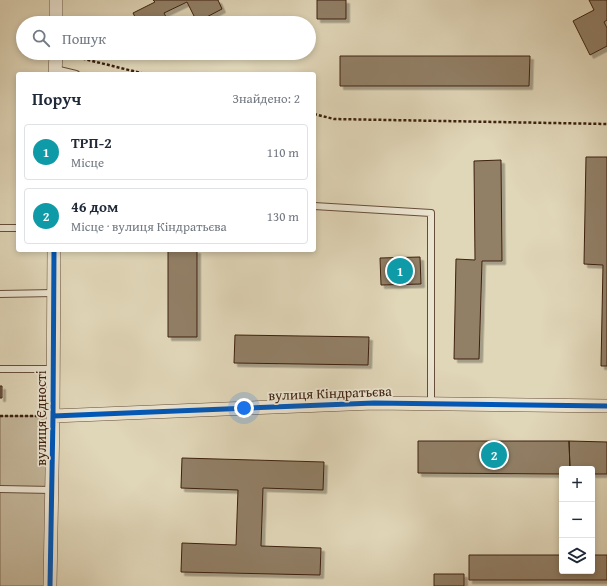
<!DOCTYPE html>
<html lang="uk">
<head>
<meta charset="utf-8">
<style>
  body { margin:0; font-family:"Gentium Book Plus",serif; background:#f6f6f7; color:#1f2937 }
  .controls { position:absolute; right:12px; bottom:12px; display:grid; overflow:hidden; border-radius:4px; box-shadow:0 2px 6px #0003 }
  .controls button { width:36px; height:36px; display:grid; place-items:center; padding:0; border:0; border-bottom:1px solid #e0e1e3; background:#fff; color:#1f2937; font:20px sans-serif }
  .you { position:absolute; left:244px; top:408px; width:14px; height:14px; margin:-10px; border:3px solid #fff; border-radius:50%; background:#1a73e8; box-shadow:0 0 0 6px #1a73e833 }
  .badge { display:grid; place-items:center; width:26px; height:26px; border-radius:50%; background:#0f766e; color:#fff; font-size:13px; font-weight:700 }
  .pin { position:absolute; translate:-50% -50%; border:2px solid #fff; box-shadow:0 1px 4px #0006 }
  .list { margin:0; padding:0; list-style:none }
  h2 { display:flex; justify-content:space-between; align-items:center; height:52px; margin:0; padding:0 16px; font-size:17px }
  h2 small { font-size:13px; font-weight:400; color:#747a83 }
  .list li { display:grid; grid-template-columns:26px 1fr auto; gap:12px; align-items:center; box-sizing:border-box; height:56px; margin:0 8px 8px; padding:0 8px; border:1px solid #e0e1e3; border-radius:4px }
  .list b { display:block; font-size:15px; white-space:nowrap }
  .list p { margin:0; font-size:13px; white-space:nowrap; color:#747a83 }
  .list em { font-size:13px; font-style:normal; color:#747a83 }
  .icon { flex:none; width:22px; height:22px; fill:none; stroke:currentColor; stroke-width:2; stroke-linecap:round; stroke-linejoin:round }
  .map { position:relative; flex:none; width:607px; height:586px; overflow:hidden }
  .search { position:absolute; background:#fff; box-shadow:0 2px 6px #0003; left:16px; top:16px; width:300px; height:44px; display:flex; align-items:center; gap:10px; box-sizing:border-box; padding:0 14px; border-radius:22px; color:#747a83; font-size:15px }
  .panel { position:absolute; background:#fff; box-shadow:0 2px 6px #0003; left:16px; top:72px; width:300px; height:180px; border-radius:4px }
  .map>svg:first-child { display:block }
  .green { fill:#c4b79b; stroke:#806c54 }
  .building { fill:#917f66; stroke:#3c200e; filter:url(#shadow) }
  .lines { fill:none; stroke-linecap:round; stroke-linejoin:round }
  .lane-casing { stroke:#654e38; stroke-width:8 }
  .street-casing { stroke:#654e38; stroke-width:14 }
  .path { stroke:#3c200e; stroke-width:2.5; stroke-dasharray:3 2; stroke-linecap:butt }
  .lane { stroke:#ebe4d1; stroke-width:6 }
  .street { stroke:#ebe4d1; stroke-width:13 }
  .cycleway-casing { stroke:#ebe4d1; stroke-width:8 }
  .cycleway { stroke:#0057b8; stroke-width:5 }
  .labels { text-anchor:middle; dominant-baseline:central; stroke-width:3.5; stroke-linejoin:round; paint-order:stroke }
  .street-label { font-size:14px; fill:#3c200e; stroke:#ebe4d1 }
</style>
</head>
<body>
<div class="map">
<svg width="607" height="586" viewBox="0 0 607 586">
  <defs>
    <filter id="shadow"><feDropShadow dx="3.5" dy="3.5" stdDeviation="0" flood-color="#0004"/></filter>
  </defs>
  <rect width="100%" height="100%" fill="#e0d6b8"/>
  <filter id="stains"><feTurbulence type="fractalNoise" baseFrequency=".005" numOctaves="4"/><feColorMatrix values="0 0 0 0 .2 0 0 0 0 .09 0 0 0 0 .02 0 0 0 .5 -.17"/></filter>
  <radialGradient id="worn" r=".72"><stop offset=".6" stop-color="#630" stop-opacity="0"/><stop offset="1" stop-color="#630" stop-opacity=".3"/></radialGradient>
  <path class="green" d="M0,416H53L50,586H0Z"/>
  <path class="building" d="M153,0H218L222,9L197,22L187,2L164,13L169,23H138L133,13L155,2Z
    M317,0H346V19H317Z
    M589,0H607V20L604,22L607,28V46L590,55L573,21L594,10Z
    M340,56H530L529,86H340Z
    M586,157H607V366H601L603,265L584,264Z
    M501,160L502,261H482L479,359H454L456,259L475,260L474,161Z
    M168,250H197V337H168Z
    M420,257L421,284L381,285L380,258Z
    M235,335L369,337L368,365L234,363Z
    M0,386H2V398H0Z
    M418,441H569L570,469H562V474L418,473Z
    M569,441L607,442V474H592V469H570Z
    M182,458L324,462L323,490L263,488L261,546L321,548L320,575L181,572L182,543L236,545L238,490L181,488Z
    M469,555H562V571H592V555H607V580H469Z
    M434,574H464V586H434Z"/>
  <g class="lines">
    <defs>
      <path id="lane" d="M55,69L76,74
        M314,206L431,213V404
        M0,228H18
        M0,294L54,293
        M0,369H53
        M0,489L52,490"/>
      <path id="street" d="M56,23V0
        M55,74L56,53
        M53,416L374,403L607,406
        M50,586L53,416L54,250"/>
    </defs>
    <use href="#lane" class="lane-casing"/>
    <use href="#street" class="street-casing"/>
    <path class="path" d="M68,55L145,74
      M314,114L334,119L607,124
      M0,416H41"/>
    <use href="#lane" class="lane"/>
    <use href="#street" class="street"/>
    <defs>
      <path id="cycleway" d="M53,416L374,403L607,406
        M50,586L53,416L54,250"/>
    </defs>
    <use href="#cycleway" class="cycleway-casing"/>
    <use href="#cycleway" class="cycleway"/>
  </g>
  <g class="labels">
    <g class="street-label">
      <text transform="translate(330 393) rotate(-2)">вулиця Кіндратьєва</text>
      <text transform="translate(41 418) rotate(-90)">вулиця Єдності</text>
    </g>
  </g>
  <rect width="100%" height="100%" filter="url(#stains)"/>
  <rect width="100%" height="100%" fill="url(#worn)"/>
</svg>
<div class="controls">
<button>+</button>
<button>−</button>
<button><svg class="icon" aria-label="layers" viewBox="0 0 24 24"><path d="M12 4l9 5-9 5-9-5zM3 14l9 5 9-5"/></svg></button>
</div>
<div class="you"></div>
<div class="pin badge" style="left:400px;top:271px;background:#0f9aa8">1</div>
<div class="pin badge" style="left:494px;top:455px;background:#0f9aa8">2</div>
<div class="search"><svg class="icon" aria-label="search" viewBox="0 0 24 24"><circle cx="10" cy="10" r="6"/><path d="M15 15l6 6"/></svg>Пошук</div>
<section class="panel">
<h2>Поруч<small>Знайдено: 2</small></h2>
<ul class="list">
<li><span class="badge" style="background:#0f9aa8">1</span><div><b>ТРП-2</b><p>Місце</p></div><em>110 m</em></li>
<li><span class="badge" style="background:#0f9aa8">2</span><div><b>46 дом</b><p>Місце · вулиця Кіндратьєва</p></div><em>130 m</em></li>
</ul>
</section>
</div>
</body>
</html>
